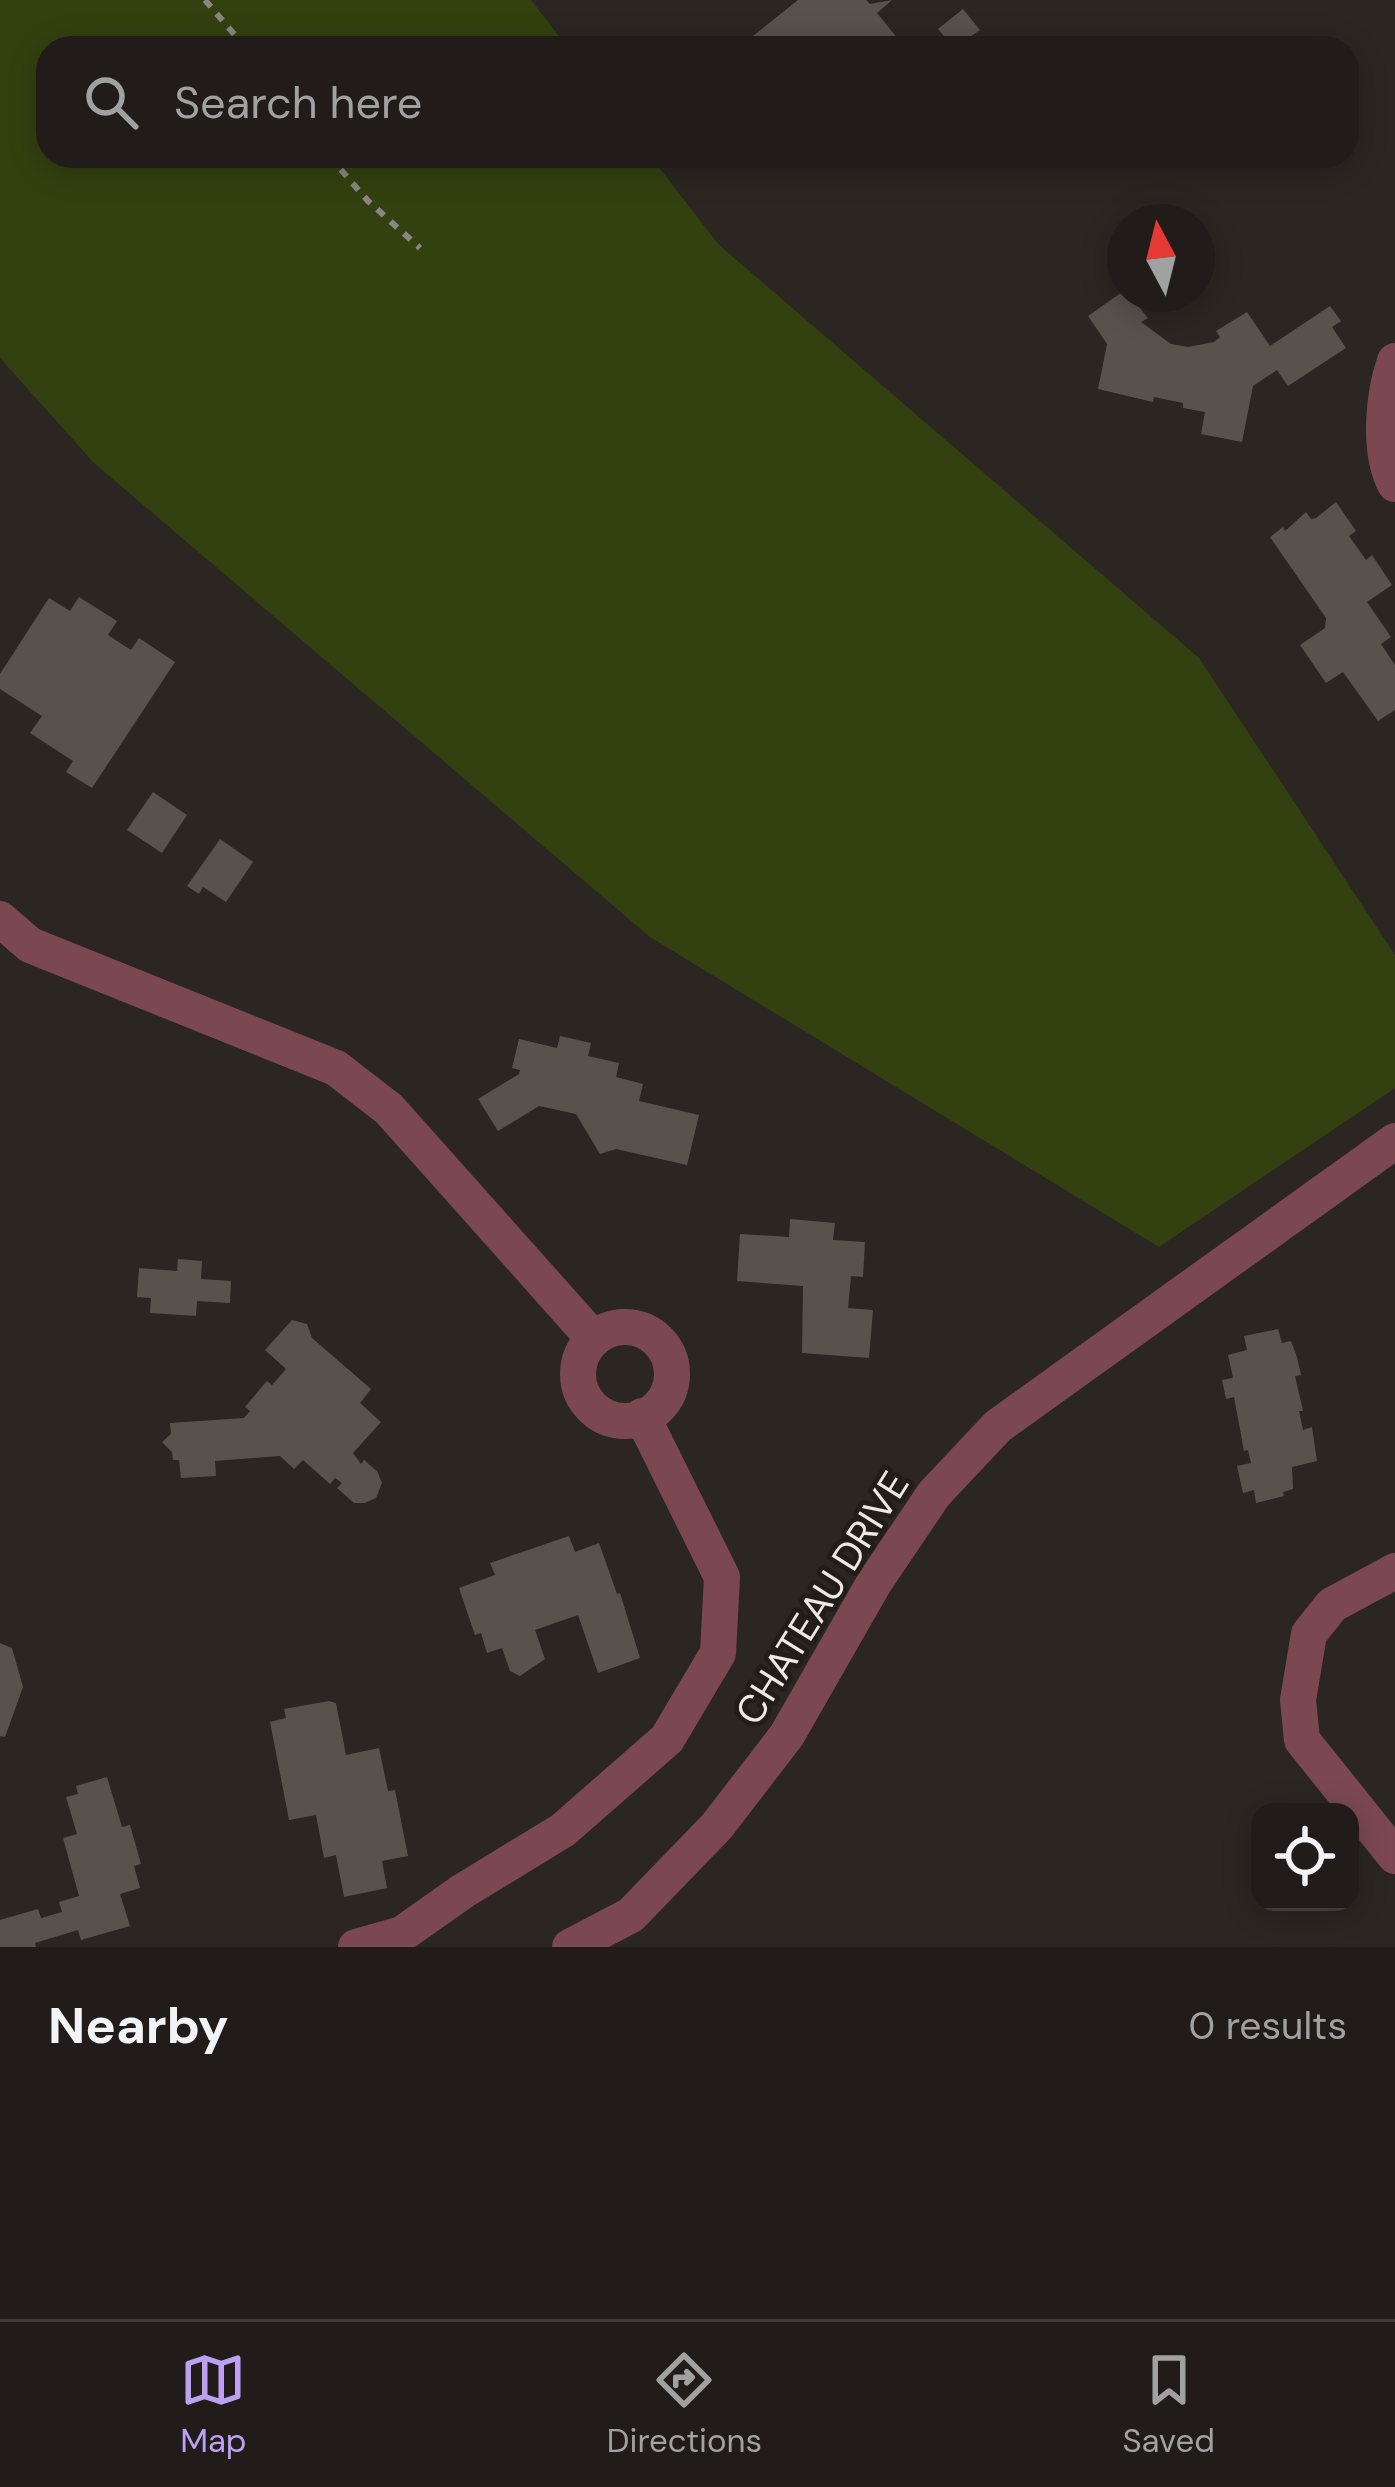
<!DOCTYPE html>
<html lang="en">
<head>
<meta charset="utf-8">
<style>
  body { margin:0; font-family:"DM Sans",sans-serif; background:#2d2927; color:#f1f3f6 }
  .controls { position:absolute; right:36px; bottom:36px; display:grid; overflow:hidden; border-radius:24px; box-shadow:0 6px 30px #0003 }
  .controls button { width:108px; height:108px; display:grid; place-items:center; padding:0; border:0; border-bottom:3px solid #3e3a39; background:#211c1a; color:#f1f3f6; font:60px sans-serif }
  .compass { position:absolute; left:1107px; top:204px; width:108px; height:108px; border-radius:50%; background:#211c1a; box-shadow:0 6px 30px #0003; rotate:353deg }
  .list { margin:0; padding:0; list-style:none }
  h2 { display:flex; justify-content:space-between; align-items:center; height:156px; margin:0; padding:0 48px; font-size:51px }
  h2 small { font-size:39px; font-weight:400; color:#a2a1a2 }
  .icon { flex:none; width:66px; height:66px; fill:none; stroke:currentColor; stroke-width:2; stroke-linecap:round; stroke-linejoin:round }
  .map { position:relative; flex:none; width:1395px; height:1947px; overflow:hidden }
  .search { position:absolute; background:#211c1a; box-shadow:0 6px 30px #0003; left:36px; right:36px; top:36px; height:132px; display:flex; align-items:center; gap:30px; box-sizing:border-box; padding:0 42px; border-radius:36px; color:#a2a1a2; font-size:45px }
  .sheet { height:372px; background:#211c1a }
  nav { display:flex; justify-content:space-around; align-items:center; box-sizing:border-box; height:168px; border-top:3px solid #3e3a39; background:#211c1a; font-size:33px; color:#a2a1a2 }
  nav a { display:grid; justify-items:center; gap:6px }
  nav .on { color:#bca0f2 }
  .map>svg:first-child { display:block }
  .green { fill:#334110 }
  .building { fill:#58524d }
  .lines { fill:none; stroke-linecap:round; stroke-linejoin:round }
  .path { stroke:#8b8682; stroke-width:6; stroke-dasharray:9 9; stroke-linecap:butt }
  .minor { stroke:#7b4852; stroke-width:36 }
  .labels { text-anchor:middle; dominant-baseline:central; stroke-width:10; stroke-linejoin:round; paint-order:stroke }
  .street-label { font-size:39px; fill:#edeae6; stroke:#221d18 }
</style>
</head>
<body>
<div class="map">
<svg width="1395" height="1947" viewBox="0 0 1395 1947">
  <rect width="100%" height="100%" fill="#2c2622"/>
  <path class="green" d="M0,0H531L568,48H48V156H650L719,245L1199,658L1395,955V1088L1159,1247L650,937L94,463L0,358Z"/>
  <path class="building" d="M798,0H866L870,4L892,0L877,13L899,40L889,48H738Z
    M963,9L980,30L954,48L938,29Z
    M1125,290L1148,318L1141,322L1171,344L1188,347L1214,342L1220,337L1216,331L1247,312L1270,346L1330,306L1341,321L1332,327L1346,348L1288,386L1277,370L1253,386L1242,442L1201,434L1205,412L1183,408V403L1154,397L1153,402L1098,389L1107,344L1088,316Z
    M1336,502L1356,531L1349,536L1366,560L1372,555L1392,585L1367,602L1391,637L1381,644L1395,665V710L1378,721L1343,672L1326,683L1300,645L1325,628L1326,618L1270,537L1283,527L1285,531L1306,512L1311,519L1316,518Z
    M79,597L117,621L108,635L131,650L139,638L175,662L92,788L66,772L73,761L30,733L42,716L0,689V674L49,598L70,611Z
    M153,792L187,815L162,853L127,830Z
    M220,839L253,862L226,902L203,887L199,894L187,886Z
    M560,1036L591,1043L588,1056L619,1063L616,1077L643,1084L639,1101L699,1115L687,1165L616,1149L600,1154L576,1114L539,1106L498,1131L478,1099L519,1074L520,1070L512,1068L519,1039L557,1048Z
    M790,1219L835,1223L833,1240L865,1242L863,1277L851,1276L848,1308L873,1310L869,1358L802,1353L803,1286L737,1281L740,1234L789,1237Z
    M178,1259L202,1261L201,1279L231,1281L230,1303L197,1301L196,1316L150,1313L151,1298L137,1297L139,1268L177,1271Z
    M292,1320L307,1324L312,1338L371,1389L360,1403L381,1422L353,1453L361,1464L364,1460L377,1471L382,1483L376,1498L365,1503H354L337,1488L342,1483L335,1478L330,1484L303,1460L294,1469L280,1456L215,1461L216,1476L181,1478L179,1460H173L172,1452L162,1442L171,1434L170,1423L244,1418L250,1411L245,1407L267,1381L272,1385L286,1369L265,1350Z
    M1278,1329L1282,1343L1291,1341L1297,1357L1301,1375L1295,1376L1303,1411H1299L1303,1430L1312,1427L1317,1461L1292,1467L1293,1489L1283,1492L1284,1496L1256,1503L1254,1490L1243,1493L1237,1466L1251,1463L1248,1450L1244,1451L1234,1397L1226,1399L1222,1380L1233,1378L1228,1355L1247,1350L1244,1336Z
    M569,1536L575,1552L599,1543L617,1594L620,1593L640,1658L598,1673L578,1615L535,1630L545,1659L520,1676L510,1671L502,1648L487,1653L481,1633L475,1635L459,1588L495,1575L490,1563Z
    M0,1643L12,1648L23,1687L5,1737L0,1736Z
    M329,1701L336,1703L346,1755L379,1748L388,1791L395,1790L408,1856L382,1861L387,1888L344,1897L336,1855L324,1858L316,1815L289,1820L270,1722L286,1718L284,1709Z
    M107,1777L122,1827L130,1825L141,1864L134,1866L140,1888L120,1894L130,1926L81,1940L78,1930L35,1943L36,1947H0V1920L38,1909L41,1918L62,1912L59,1902L79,1896L63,1838L77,1834L66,1797L78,1794L76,1786Z"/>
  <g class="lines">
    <path class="path" d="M205,0L246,48
      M329,156L368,201L420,248"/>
    <path class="minor" d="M1395,361C1383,395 1378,452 1395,484
      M0,919L30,945L336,1068L389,1109L594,1339
      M578 1374a47 47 0 1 1 94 0a47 47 0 1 1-94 0Z
      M1395,1571L1332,1605L1309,1634L1298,1700L1302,1740L1395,1856
      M356,1947L402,1934L463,1891L563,1830L667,1739L718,1653L722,1577L642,1416
      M570,1947L631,1915L717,1826L787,1735L874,1583L934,1494L998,1426L1395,1141"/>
  </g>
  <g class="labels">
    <g class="street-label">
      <text transform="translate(822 1598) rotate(-58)">CHATEAU DRIVE</text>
    </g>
  </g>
</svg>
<div class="controls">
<button><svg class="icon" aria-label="locate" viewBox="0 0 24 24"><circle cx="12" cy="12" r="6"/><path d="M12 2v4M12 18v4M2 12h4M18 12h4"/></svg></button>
</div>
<svg class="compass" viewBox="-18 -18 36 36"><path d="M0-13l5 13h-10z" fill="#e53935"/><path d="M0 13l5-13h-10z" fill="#a2a1a2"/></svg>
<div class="search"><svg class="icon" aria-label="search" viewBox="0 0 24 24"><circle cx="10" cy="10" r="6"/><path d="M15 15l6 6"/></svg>Search here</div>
</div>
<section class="sheet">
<h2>Nearby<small>0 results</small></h2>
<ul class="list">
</ul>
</section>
<nav>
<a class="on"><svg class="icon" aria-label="map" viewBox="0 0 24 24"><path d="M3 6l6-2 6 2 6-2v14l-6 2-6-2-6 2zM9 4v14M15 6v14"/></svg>Map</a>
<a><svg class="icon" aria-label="directions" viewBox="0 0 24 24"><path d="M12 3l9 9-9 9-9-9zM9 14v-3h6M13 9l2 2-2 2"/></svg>Directions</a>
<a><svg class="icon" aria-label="saved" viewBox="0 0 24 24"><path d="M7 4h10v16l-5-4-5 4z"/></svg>Saved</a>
</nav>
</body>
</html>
